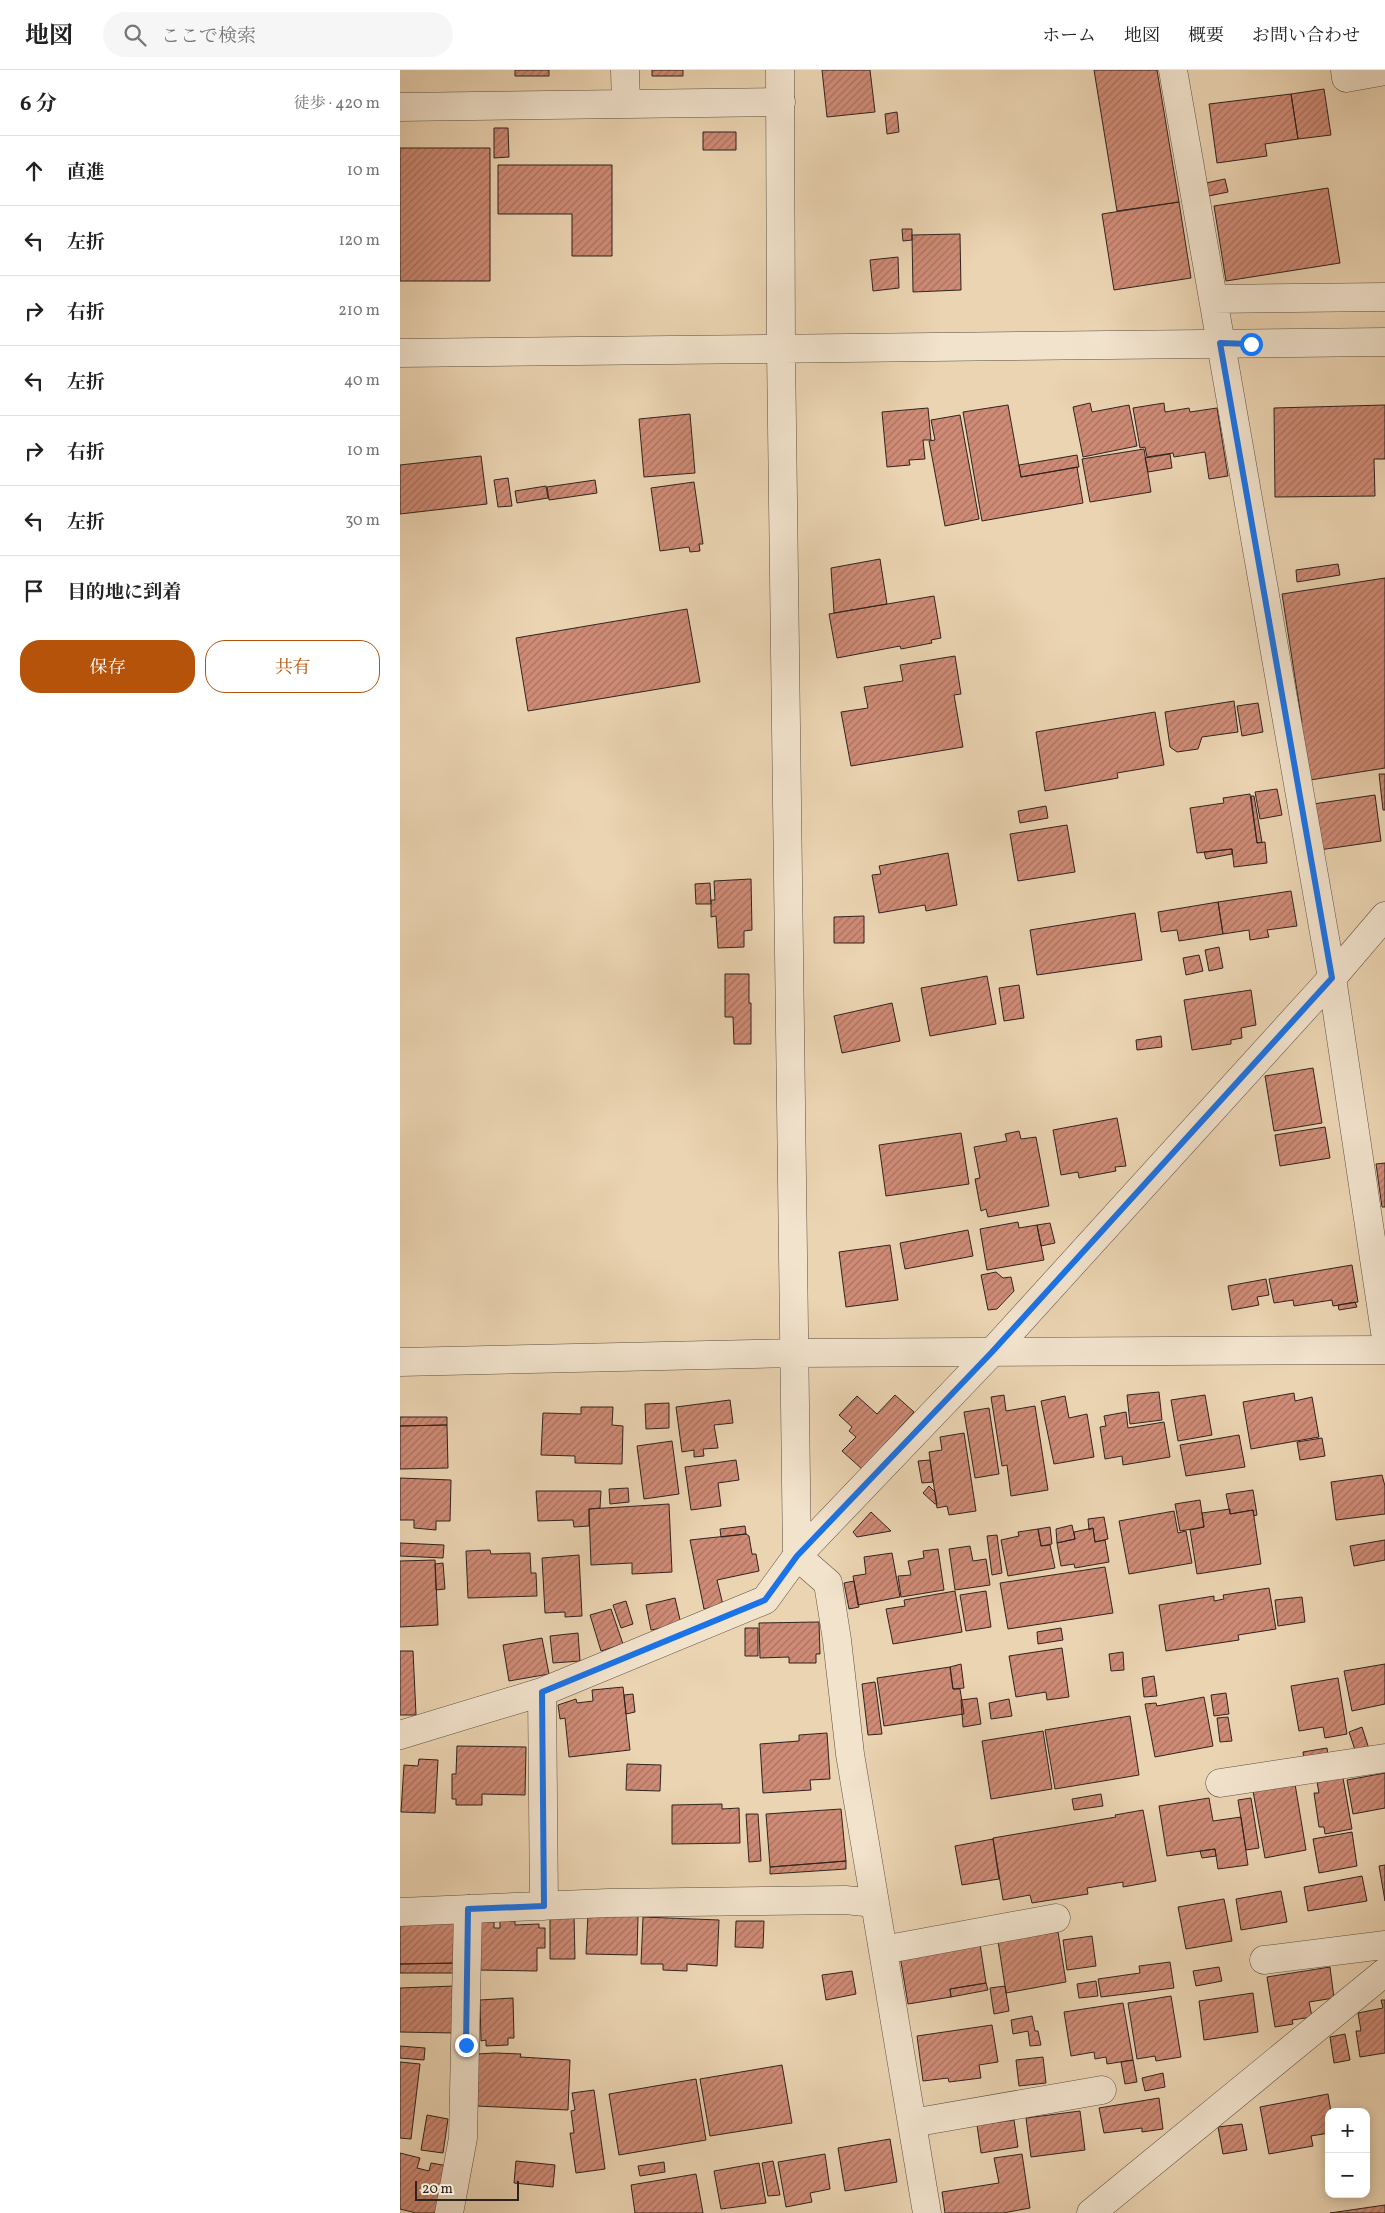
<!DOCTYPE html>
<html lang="ja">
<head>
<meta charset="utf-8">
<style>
  body { margin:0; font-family:Vollkorn,"Noto Serif JP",serif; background:#f6f6f6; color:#222 }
  .controls { position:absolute; right:15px; bottom:15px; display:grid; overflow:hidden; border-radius:10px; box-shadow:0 2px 12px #0003 }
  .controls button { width:45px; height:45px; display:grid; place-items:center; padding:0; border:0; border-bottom:1px solid #e0e0e0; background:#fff; color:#222; font:25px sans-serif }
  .scale { position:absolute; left:15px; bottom:12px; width:104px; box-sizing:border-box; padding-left:5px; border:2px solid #2f231e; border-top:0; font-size:14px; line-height:18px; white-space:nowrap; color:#2f231e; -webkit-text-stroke:4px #f2e3cd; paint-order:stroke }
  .stop { position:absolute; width:15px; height:15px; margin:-11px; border:4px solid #1a73e8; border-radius:50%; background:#fff }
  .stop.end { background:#1a73e8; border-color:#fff; box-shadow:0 1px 5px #0008 }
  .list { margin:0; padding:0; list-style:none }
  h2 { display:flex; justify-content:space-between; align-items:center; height:65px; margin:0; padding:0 20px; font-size:21px }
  h2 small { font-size:16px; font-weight:400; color:#767676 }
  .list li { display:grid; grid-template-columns:32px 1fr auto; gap:15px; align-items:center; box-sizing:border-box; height:70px; padding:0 20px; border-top:1px solid #e0e0e0 }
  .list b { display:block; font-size:19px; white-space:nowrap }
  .list em { font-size:16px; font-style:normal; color:#767676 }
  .actions { display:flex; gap:10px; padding:15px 20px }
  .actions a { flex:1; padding:11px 0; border:1px solid #b45309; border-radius:20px; text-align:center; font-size:18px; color:#b45309 }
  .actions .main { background:#b45309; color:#fff }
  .icon { flex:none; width:28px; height:28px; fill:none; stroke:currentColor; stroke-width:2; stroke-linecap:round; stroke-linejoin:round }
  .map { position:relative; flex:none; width:985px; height:2143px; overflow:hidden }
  header { display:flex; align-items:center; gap:30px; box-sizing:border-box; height:70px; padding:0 25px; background:#fff; border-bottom:1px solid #e0e0e0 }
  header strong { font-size:24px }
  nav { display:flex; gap:28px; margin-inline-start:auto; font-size:18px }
  .search { width:350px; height:45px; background:#f6f6f6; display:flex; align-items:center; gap:12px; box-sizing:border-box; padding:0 18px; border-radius:28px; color:#767676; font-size:19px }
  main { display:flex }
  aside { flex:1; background:#fff }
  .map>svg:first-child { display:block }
  .building { fill:url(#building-hatch); stroke:#2f231e }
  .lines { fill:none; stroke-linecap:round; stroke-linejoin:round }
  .minor-casing { stroke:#5e4f43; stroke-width:29 }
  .tertiary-casing { stroke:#5e4f43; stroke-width:29 }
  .minor { stroke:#f2e3cd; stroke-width:28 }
  .tertiary { stroke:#f2e3cd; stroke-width:28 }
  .route { stroke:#1a73e8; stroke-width:6 }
</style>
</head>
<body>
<header>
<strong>地図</strong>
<div class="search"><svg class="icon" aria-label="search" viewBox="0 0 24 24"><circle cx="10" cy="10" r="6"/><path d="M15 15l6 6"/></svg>ここで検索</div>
<nav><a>ホーム</a><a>地図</a><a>概要</a><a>お問い合わせ</a></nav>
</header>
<main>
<aside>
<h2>6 分<small>徒歩 · 420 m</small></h2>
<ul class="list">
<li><svg class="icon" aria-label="ahead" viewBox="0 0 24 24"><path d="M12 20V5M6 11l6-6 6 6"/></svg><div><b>直進</b></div><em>10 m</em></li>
<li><svg class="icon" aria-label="left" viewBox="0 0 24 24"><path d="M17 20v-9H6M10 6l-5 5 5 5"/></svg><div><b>左折</b></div><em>120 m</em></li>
<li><svg class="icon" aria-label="right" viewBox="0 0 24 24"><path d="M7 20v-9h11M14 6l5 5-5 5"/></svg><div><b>右折</b></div><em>210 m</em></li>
<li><svg class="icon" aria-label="left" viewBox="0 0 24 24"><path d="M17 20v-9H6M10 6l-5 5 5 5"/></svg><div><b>左折</b></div><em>40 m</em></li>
<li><svg class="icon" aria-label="right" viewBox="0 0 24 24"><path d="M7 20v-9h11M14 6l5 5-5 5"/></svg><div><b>右折</b></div><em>10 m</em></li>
<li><svg class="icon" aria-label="left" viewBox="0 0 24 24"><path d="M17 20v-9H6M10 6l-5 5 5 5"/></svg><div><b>左折</b></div><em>30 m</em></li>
<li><svg class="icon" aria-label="arrive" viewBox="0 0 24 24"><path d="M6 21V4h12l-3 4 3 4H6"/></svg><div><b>目的地に到着</b></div></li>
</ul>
<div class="actions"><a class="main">保存</a><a>共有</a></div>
</aside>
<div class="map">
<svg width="985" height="2143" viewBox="0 0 985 2143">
  <defs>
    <pattern id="building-hatch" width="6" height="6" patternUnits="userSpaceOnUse" patternTransform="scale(1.25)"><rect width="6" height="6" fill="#cf8b76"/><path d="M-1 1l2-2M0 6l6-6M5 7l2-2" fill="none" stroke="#a87160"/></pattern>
  </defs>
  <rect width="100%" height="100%" fill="#ebd4b2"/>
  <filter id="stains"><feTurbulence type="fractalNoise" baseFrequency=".004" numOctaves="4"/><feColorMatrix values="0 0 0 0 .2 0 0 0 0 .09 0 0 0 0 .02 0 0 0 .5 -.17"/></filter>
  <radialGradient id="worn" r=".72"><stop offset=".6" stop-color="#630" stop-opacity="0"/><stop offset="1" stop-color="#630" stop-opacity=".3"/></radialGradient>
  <path class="building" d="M115,0H149V6H115Z
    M252,0H283V6H252Z
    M422,0H470L475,42L427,47Z
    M694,0H757L779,132L717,141Z
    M924,19L931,65L898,69L891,24Z
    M891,24L898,69L865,74L867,86L817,93L809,34Z
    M497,42L499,62L487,64L485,44Z
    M94,58H108L109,87L94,88Z
    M303,62H336V80H303Z
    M0,78H90V211H0Z
    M98,95H212V186H172V144H98Z
    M825,109L828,122L804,127L801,114Z
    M928,118L940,193L826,211L814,136Z
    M779,132L791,208L714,220L702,144Z
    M502,159H512V170L503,171Z
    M560,164L561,220L513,222L512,165Z
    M498,187L499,218L473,221L470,190Z
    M690,333L692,342L729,335L737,376L683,387L673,337Z
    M764,333L765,342L789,338L790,342L817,338L828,406L809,409L805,382L774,387L773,383L747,387L745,377L740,378L733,338Z
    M608,335L621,407L677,397L683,433L582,451L563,342Z
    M985,335V389H974L975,426L875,427L874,338Z
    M528,338L531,370H523L525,389L509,390L510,395L487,397L482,342Z
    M290,344L295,403L244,407L239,349Z
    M560,345L579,449L545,456L529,371L535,370L531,350Z
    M744,379L751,422L690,432L682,389Z
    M770,384L772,398L748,402L745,388Z
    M677,385L679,397L621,407L619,395Z
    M81,386L87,434L0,444V395Z
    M108,408L112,436L98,437L94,410Z
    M195,410L197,423L149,430L147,417Z
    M294,412L303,474H299L300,481L290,482L289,477L260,481L251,418Z
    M146,416L148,428L117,433L115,421Z
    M480,489L487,534L434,543L431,498Z
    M938,494L940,505L897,512L896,500Z
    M985,508V698L904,711L896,654L902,653L882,524Z
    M534,526L541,568L531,570L532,573L501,579L500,576L437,588L429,544Z
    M287,539L300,612L128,641L116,568Z
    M555,586L561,624L554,625L563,677L451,696L441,642L468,638L464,617L503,611L500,595Z
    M834,631L838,662L802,667L798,679L777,682L770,677L765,642Z
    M858,633L863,662L842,666L837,636Z
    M755,642L764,695L717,703L718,708L645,721L636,662Z
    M979,704H985V740H983Z
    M877,719L882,745L860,749L855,722Z
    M850,724L857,773L865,772L867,793L834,797L832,779L797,783L790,738L824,733L823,728Z
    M975,725L981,771L919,780L913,734Z
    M851,726H854L862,772L857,773Z
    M646,736L648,748L620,753L618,741Z
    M667,755L675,802L618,811L610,764Z
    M832,779V784L806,789L804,782Z
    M548,783L557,835L526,841L525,835L479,843L472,805L481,804L479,796Z
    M351,809L352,860L344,861V877L318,878L316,846L311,847V830H315L314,811Z
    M310,813L311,834H296L295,814Z
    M891,821L897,856L867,860L869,867L850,870L849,860L823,864L818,832Z
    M818,832L823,864L779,871L777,860L761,862L758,842Z
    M735,843L742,890L637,905L630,860Z
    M464,846V873H434V847Z
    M819,877L823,898L809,901L805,880Z
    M799,885L803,901L786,905L783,888Z
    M325,904H349V933H351V974H334L333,947H325Z
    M587,906L596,954L530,966L521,918Z
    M619,915L624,948L604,951L599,918Z
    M851,920L856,955L841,958L842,968L831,970V974L792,980L784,930Z
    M492,933L500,971L442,983L434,946Z
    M761,966L762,977L737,980L736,970Z
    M913,998L922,1053L874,1061L865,1006Z
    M717,1048L726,1096L715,1097L716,1101L679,1108L678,1102L661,1105L653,1060Z
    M925,1057L930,1088L880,1096L875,1065Z
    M619,1061L621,1069L636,1067L649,1136L588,1147L586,1139L581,1141L575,1109L580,1108L574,1077L607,1071L605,1064Z
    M561,1063L569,1114L486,1126L479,1075Z
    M985,1093V1137H982L976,1094Z
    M618,1152L619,1158L637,1155L644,1190L587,1200L580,1159Z
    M650,1153L655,1173L641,1176L637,1155Z
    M568,1160L573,1186L505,1199L500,1173Z
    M490,1175L498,1230L446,1237L439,1182Z
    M952,1195L958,1232L933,1236L932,1230L894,1236L893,1230L874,1233L869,1209Z
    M596,1202L603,1208L611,1207L614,1221L597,1239L588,1240L581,1205Z
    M866,1209L869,1225L857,1227L859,1235L832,1240L828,1216Z
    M955,1232L957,1237L939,1240L938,1235Z
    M759,1322L762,1350L730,1354L727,1325Z
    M894,1323L895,1331L912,1327L919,1367L851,1379L843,1332Z
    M495,1325L514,1342L462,1399L442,1381L456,1367L449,1361L452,1357L439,1345L457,1326L477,1344Z
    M604,1325L606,1341L635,1336L648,1420L611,1426L607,1395L602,1396L591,1327Z
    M805,1325L812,1365L778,1371L771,1330Z
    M665,1326L669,1348L687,1344L694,1387L654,1394L641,1331Z
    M330,1330L333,1353L314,1355L318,1378L303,1379L304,1386L294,1387V1380L282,1382L276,1337Z
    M269,1333V1358L246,1359L245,1334Z
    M181,1337H213L212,1355L223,1356L222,1394L175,1393V1386L141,1385L143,1343L181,1344Z
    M589,1338L599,1404L575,1408L564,1342Z
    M726,1342L728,1358L764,1352L770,1387L723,1395L722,1386L705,1389L700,1357L706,1356L704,1346Z
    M0,1347H47V1355L0,1356Z
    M47,1355L48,1398L0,1399V1356Z
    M564,1363L576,1441L549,1445L547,1436L537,1438L529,1382L542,1380L540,1367Z
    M839,1365L845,1397L786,1406L780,1375Z
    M922,1368L925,1386L900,1390L897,1372Z
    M272,1371L279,1424L244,1429L237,1376Z
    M336,1390L339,1410L318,1413L321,1436L291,1440L285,1397Z
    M530,1390L533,1412L522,1413L518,1391Z
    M982,1405L985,1416V1444L936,1450L931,1412Z
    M0,1408L51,1410L50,1451H36V1460L14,1458V1450H0Z
    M529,1416L535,1422L537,1434H535L523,1423Z
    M228,1418L229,1432L210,1434L209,1419Z
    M853,1420L857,1445L854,1446L853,1440L830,1444L826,1424Z
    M136,1421H201L200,1438L189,1439V1456L174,1457L173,1450L138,1451Z
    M800,1430L804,1457L780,1461L775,1434Z
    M269,1434L272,1502L232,1504V1493L191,1495L189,1439Z
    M830,1439V1444L853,1440L861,1494L797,1504L790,1460L804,1457L802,1443Z
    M774,1441L778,1463L786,1461L792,1493L729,1504L719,1451Z
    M471,1442L491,1461L457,1467L453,1462Z
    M704,1447L708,1469L695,1472L693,1458L689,1460L688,1449Z
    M672,1455L675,1469L657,1473L656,1459Z
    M345,1456L346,1464L321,1467L320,1459Z
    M650,1457L652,1474L641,1476L638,1459Z
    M693,1458L695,1472L705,1470L709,1492L675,1498L674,1494L661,1496L657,1473L675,1469L674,1462Z
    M638,1459L641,1476L650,1475L655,1498L608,1506L601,1470L619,1466L618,1462Z
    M346,1464L349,1466L352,1484H356L359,1501L317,1510L323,1535L304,1539L290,1470Z
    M597,1465L602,1503L592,1505L587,1466Z
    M985,1470V1490L954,1496L950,1476Z
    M0,1473L44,1475L43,1488L0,1486Z
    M570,1476L573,1491L586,1489L590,1515L555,1520L549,1479Z
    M538,1479L544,1520L501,1527L498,1506L511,1505L508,1491L524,1488L523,1481Z
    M90,1480L91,1484L130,1483L131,1503H136L137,1526L68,1528L66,1481Z
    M492,1483L500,1527L458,1535L453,1506L466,1504L464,1487Z
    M179,1485L182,1546L165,1547V1542L145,1543L142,1488Z
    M35,1490L38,1555L0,1557V1491Z
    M43,1493L45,1519L36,1520L35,1494Z
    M705,1497L713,1543L608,1559L600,1513Z
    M454,1511L459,1537L449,1539L444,1513Z
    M869,1518L876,1559L838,1565L839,1570L766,1581L759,1535L814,1526V1531L824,1529L823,1525Z
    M555,1521L562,1562L493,1574L486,1539L505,1536L504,1530Z
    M586,1521L591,1557L566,1561L560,1525Z
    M902,1527L905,1552L878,1556L875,1530Z
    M275,1528L281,1554L251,1560L246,1535Z
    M226,1531L233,1554L221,1558L213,1535Z
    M211,1539L223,1574L201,1581L190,1545Z
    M419,1552L420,1584H416V1593H389V1587L360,1588L359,1553Z
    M345,1558H358V1586H345Z
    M661,1558L663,1570L638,1574L637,1562Z
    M178,1563L180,1591L153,1593L150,1566Z
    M142,1568L149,1604L109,1611L103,1575Z
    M662,1578L669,1627L647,1630L646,1622L616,1627L609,1586Z
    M0,1581H13L16,1645H0Z
    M723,1582L724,1600L711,1601L709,1584Z
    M561,1594L564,1618L553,1619L550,1597Z
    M985,1594V1634L952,1641L944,1601Z
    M550,1597L553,1619H560L564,1644L484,1656L477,1608Z
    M754,1606L757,1626L744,1627L742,1608Z
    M938,1608L947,1664L925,1668L923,1657L899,1661L891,1616Z
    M475,1612L482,1664L468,1665L462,1614Z
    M223,1617L230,1680L169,1687L165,1648L160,1649L158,1635L176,1629L177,1633L193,1631L192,1620Z
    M826,1623L829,1644L814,1646L811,1625Z
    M233,1624L235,1642L226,1644L224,1625Z
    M804,1627L813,1676L755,1687L745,1634L756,1633L757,1636Z
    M577,1628L581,1654L563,1657L561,1630Z
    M609,1629L612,1646L591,1649L589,1633Z
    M730,1646L739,1705L655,1719L645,1660Z
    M828,1647L832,1671L820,1672L817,1648Z
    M962,1657L970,1682L957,1686L949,1662Z
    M643,1661L652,1719L591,1729L582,1671Z
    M427,1663L430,1709L410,1710L411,1720L363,1723L360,1674L399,1671V1665Z
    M57,1676L126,1677L125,1725L82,1724V1735H56V1729H52V1704H56Z
    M927,1678L928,1686L904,1690L903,1682Z
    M19,1689L38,1690L35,1743L1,1742L4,1695L18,1696Z
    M227,1694L261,1695L260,1721L226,1720Z
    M985,1703V1738L953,1744L947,1710Z
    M943,1708L952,1759L925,1764L924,1757H919L914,1723H919L917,1712Z
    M895,1714L906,1780L865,1788L853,1721Z
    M701,1724L703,1736L674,1740L672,1729Z
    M809,1728L813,1751L841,1747L848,1795L818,1799L815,1779L767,1786L759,1736Z
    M851,1728L859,1778L846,1780L838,1730Z
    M322,1734V1739L339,1738L340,1773L272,1774V1735Z
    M441,1739L446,1791L370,1797L366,1744Z
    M743,1740L756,1811L723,1817V1812L687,1818L688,1824L632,1833L630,1825L603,1830L593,1768L716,1747L715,1745Z
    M346,1744H358L361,1791L349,1792Z
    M952,1762L957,1796L919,1803L913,1769Z
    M593,1769L599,1809L562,1815L555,1776Z
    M815,1779L816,1786L802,1788L800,1781Z
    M446,1791V1799L370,1804V1797Z
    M985,1795V1831L979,1796Z
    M962,1806L967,1831L908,1841L904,1817Z
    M881,1821L887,1852L841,1860L836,1829Z
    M824,1829L832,1871L786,1879L778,1837Z
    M150,1844H174L175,1889H150Z
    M188,1844L238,1846L237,1885L186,1884Z
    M243,1847L319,1850L317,1896L287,1894V1901L263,1900V1894H241Z
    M57,1851L58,1893L0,1894V1852Z
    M100,1851H115V1855L139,1854V1858H145V1878H137V1901L77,1900L76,1852H94V1858H100Z
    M336,1851H364L363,1878L335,1877Z
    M658,1862L666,1912L606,1923L598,1871Z
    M692,1866L696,1896L667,1900L663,1870Z
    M580,1874L586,1913L550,1919L551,1927L508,1934L500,1886Z
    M770,1892L774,1918L701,1927L698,1909L740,1903L739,1896Z
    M58,1893V1903H0V1894Z
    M819,1897L822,1911L796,1916L793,1901Z
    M930,1897L934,1928L909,1932L912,1947L892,1950L893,1954L875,1957L867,1907Z
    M452,1901L456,1924L426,1930L422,1905Z
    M696,1911L698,1926L679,1928L677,1914Z
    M586,1913L588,1920L551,1927L550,1919Z
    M55,1916V1963L0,1962V1918Z
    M605,1916L609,1941L594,1944L590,1918Z
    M853,1923L858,1962L804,1970L799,1931Z
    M771,1926L781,1987L756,1991L755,1986L737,1989L728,1933Z
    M113,1928L114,1968H108V1975L86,1976V1970L81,1971L80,1930Z
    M981,1930H985V1983L960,1987L956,1961H961L958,1943L983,1938Z
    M723,1933L733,1990L707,1994L706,1987L695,1989L694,1982L671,1986L664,1942Z
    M632,1946L635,1961H638L641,1975L630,1976L628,1961L613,1964L611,1950Z
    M592,1955L598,1992L579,1995L581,2008L549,2012L548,2008L523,2011L517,1966Z
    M945,1964L950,1990L934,1993L930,1967Z
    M0,1976L25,1978L24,1990L0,1988Z
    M95,1983L121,1984L120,1987L170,1990L168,2040L75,2036L77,1984Z
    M643,1987L646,2013L619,2016L616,1990Z
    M733,1990L737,2012L725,2014L721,1992Z
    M0,1992L20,1994L11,2069L0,2068Z
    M382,1995L392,2053L310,2066L300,2009Z
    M763,2003L765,2017L745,2021L742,2008Z
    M296,2009L306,2070L219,2085L209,2024Z
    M194,2020L205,2099L176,2103L170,2063H174L171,2041L175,2040L172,2023Z
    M928,2024L931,2042H929V2063L911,2066L913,2076L869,2084L860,2037Z
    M759,2028L763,2059L742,2062V2058L704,2063L699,2038Z
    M680,2041L685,2080L631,2087L626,2048Z
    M27,2045L48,2049L43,2083L21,2080Z
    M614,2050L618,2077L581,2083L577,2055Z
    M842,2054L847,2080L823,2084L818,2057Z
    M490,2069L497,2112L445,2121L438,2078Z
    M0,2083L20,2088L17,2098L29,2101L31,2093L48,2096L37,2143H16L0,2139Z
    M425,2084L430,2119L410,2123L412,2132L386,2137L378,2092Z
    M622,2084L630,2138L603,2143H545L542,2122L599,2113L594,2088Z
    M116,2091L155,2095L153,2117L114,2113Z
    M373,2091L380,2125L368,2126L362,2093Z
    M264,2092L265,2102L240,2106L238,2096Z
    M359,2093L366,2133L321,2139L314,2101Z
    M296,2104L303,2143H235L231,2115Z
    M985,2135V2143H930Z"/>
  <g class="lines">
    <defs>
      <path id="minor" d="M225,0L226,34
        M773,0L932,908L985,1262
        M945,0L946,8L985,1
        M0,37L381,32
        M813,229L985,227
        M397,1486L428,1513L437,1570L450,1684L527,2143
        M142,1622L144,1836
        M0,1665L142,1622L365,1530L397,1486L592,1282L932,908L985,846
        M820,1713L985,1688
        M0,1842L208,1833L445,1830L475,1833
        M483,1880L656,1848
        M864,1890L985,1875
        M512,2053L702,2020
        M49,2143L63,2068L68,1839
        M691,2143L985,1902"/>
      <path id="tertiary" d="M380,0L381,280L397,1486
        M0,283L985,272
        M0,1292L394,1283L985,1280"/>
    </defs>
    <use href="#minor" class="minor-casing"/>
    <use href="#tertiary" class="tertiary-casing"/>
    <use href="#minor" class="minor"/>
    <use href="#tertiary" class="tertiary"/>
  </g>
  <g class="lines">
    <path class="route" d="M66,1975L68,1839L144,1836L142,1622L365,1530L397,1486L592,1282L932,908L820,273L851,274"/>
  </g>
  <rect width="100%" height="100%" filter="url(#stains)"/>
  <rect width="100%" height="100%" fill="url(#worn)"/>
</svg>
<div class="controls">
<button>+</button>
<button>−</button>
</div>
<div class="scale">20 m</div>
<div class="stop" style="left:851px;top:274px"></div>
<div class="stop end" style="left:66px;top:1975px"></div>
</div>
</main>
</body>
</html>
